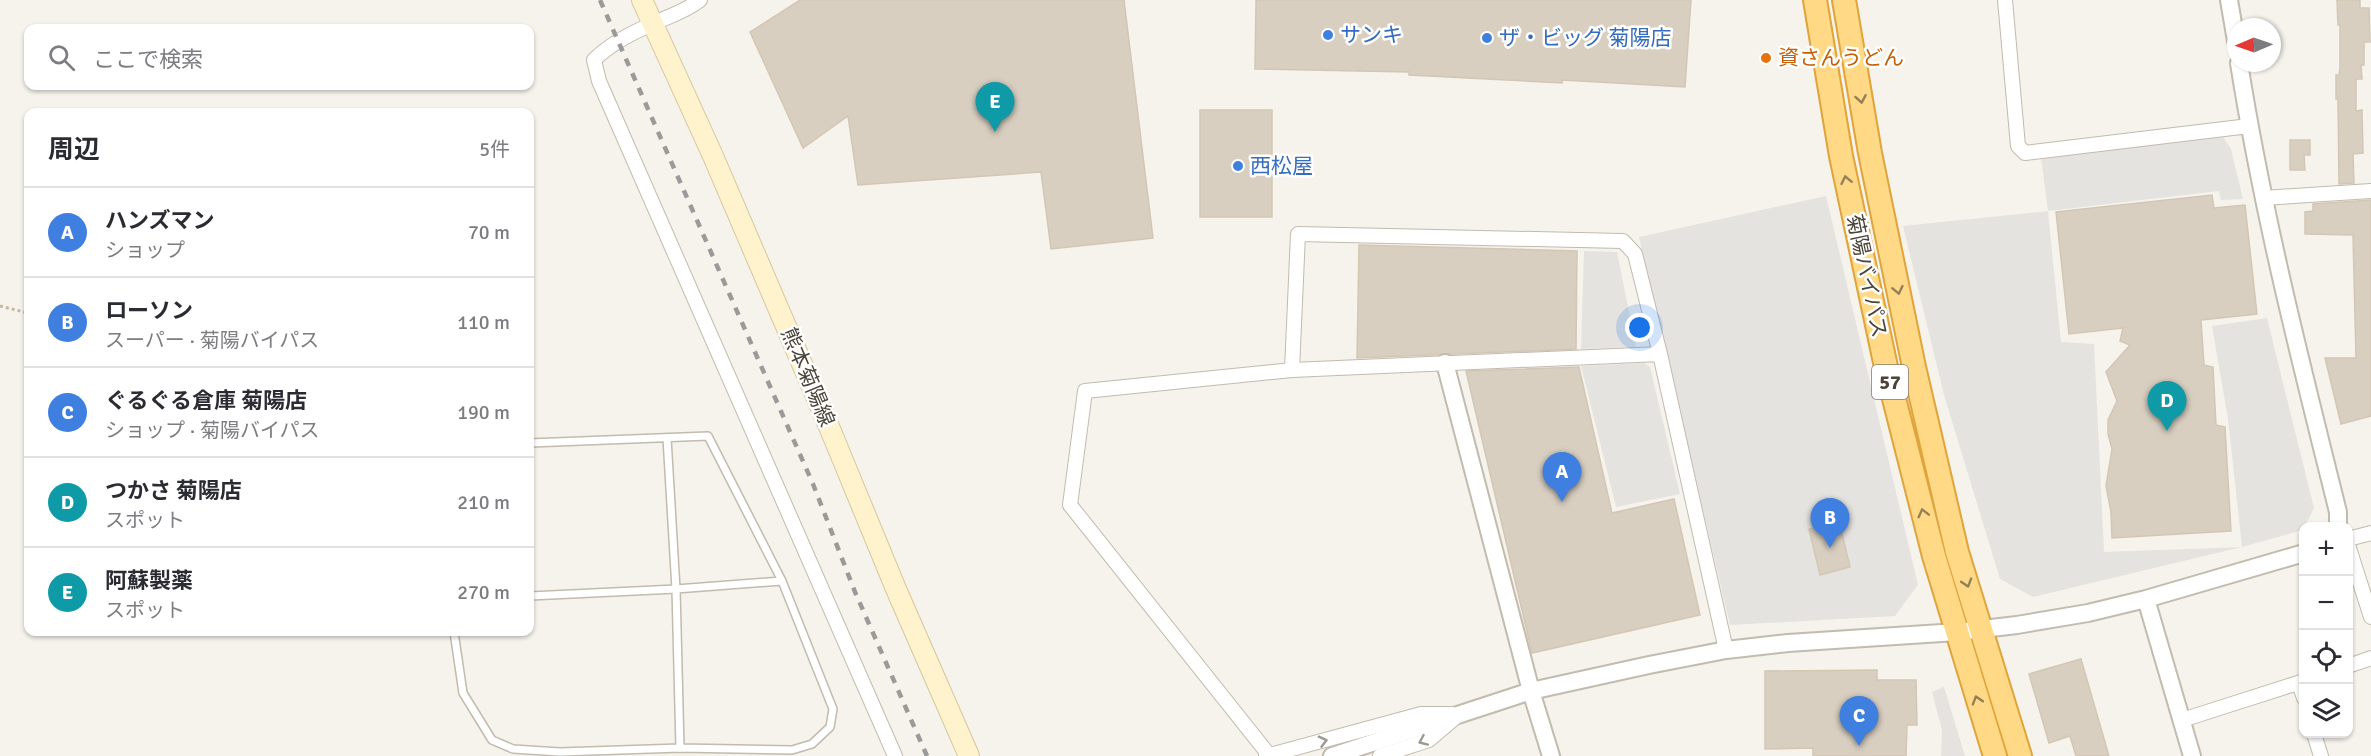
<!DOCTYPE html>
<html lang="ja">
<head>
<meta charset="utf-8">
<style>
  body { margin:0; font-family:Signika,"Noto Sans JP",sans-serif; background:#f2f2f3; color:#2b2b33 }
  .controls { position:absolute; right:18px; bottom:18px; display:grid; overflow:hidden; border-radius:12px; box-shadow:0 2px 4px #0004 }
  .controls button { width:54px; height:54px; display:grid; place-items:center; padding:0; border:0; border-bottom:2px solid #e1e1e2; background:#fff; color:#2b2b33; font:30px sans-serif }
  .compass { position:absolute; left:2227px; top:18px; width:54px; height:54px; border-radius:50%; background:#fff; box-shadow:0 2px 4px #0004; rotate:268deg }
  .you { position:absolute; left:1640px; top:328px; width:21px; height:21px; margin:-15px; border:4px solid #fff; border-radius:50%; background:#1a73e8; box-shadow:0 0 0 9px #1a73e833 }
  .badge { display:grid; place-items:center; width:39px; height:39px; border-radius:50%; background:#2563eb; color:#fff; font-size:20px; font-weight:700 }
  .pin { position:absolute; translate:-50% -50px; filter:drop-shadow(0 2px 3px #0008) }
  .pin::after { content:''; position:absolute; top:32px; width:21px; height:18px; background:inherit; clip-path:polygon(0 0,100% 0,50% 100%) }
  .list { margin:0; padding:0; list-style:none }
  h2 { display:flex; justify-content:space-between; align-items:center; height:78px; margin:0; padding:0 24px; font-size:26px }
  h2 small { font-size:20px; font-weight:400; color:#7c7c81 }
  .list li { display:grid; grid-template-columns:39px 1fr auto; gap:18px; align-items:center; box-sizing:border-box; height:90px; padding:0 24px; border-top:2px solid #e1e1e2 }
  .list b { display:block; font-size:22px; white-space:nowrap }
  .list p { margin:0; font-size:20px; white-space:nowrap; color:#7c7c81 }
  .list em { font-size:20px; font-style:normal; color:#7c7c81 }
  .icon { flex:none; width:33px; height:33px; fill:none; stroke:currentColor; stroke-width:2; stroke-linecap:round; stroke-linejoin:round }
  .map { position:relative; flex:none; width:2371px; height:756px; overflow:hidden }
  .search { position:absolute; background:#fff; box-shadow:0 2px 4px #0004; left:24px; top:24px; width:510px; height:66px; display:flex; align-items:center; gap:15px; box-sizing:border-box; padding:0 21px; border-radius:12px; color:#7c7c81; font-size:22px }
  .panel { position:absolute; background:#fff; box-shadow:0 2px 4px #0004; left:24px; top:108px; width:510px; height:528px; border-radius:12px }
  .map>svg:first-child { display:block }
  .parking { fill:#e5e3e0 }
  .building { fill:#d8cfc1; stroke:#d3c7b4; stroke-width:1.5 }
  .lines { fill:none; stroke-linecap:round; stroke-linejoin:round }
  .service-casing { stroke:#c2bbae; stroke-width:10 }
  .minor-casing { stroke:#c2bbae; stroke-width:16 }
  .tertiary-casing { stroke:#c2bbae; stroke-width:20 }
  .secondary-casing { stroke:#d6c79b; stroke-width:22 }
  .trunk-casing { stroke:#e0a43c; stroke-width:26 }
  .path { stroke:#c4b79f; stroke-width:3; stroke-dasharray:3 3; stroke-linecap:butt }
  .service { stroke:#fff; stroke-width:7 }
  .minor { stroke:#fff; stroke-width:14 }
  .tertiary { stroke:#fff; stroke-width:16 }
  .secondary { stroke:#fff3cd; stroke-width:20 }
  .trunk { stroke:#ffd985; stroke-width:22 }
  .rail { stroke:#9a9a9a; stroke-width:4.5; stroke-dasharray:8 8; stroke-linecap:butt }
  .oneway { stroke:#938057 }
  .oneway2 { stroke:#9c9892 }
  .shop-dot { fill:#3f7fe0; stroke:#fff; stroke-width:2 }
  .food-dot { fill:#e8710a; stroke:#fff; stroke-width:2 }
  .labels { text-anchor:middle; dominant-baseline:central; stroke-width:5; stroke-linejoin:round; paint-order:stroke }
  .shield { fill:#fff; stroke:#817c74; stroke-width:1.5 }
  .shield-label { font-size:20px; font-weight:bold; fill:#4b4439 }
  .shop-label { font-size:21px; fill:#366cbe; stroke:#fff; text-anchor:start }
  .food-label { font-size:21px; fill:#c56008; stroke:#fff; text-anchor:start }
  .street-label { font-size:21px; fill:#4b4439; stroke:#fff }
</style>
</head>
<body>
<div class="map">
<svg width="2371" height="756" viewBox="0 0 2371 756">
  <rect width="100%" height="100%" fill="#f6f3ec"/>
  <path class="parking" d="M2223,137L2231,149L2243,199L2221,200L2219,191L2048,211L2061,342L2094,344L2104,552L2242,547L2228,419L2212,326L2267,318L2314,508L2303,530L2242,547L2033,597L2000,579L1944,395L1903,226L2048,211L2041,158Z
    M1826,196L1918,585L1895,616L1730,625L1639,237Z
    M1584,251L1617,252L1636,347L1581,349Z
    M1644,363L1650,367L1680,494L1616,507L1581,366Z
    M1944,687L1965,756H1941L1942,730L1932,692Z"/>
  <path class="building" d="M800,0H1124L1153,238L1051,249L1041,172L858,185L848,116L803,148L750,32Z
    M1256,0H1691L1685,87L1562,80V83L1409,75V72L1255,69Z
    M2337,0H2360V8H2369L2370,42H2364V65H2361L2362,79H2356V111L2362,110L2363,153L2353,154L2354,183L2339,184L2338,99H2336V75H2339L2340,68V25H2338Z
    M1200,110H1272V217H1200Z
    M2290,140H2310V155H2304L2305,170H2290Z
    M2212,195L2214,208L2245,205L2257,314L2201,320L2204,365L2213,367L2216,425L2225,427L2231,531L2112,538L2111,512L2106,486L2112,449L2108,434V420L2117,401L2106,372L2130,345L2120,341L2123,328L2069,334L2056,212Z
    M2371,200V416L2341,424L2325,358H2356L2353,235L2305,234V212L2313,211V204Z
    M1359,245L1577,251L1576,349L1357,358Z
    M1579,367L1612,513L1674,499L1700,615L1532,653L1466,371Z
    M1839,521L1850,567L1820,575L1809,529Z
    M2081,659L2109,756H2076L2070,736L2049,743L2029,674Z
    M1877,670V680H1916L1917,725H1907L1906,756H1813V748L1765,749V671Z"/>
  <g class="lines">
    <defs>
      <path id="service" d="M667,438L676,589L680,748
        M530,596L676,589L782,581
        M454,632L463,693L492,740L513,749L560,752L680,748L792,750L812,744L830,727L833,709L782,581L708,436L530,443"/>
      <path id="minor" d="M700,0C686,11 670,16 654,23C632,33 611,43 594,60L599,81L895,756
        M2005,0L2018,146L2025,153L2249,126
        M2263,198L2371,191
        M1292,370L1298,234L1623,241L1635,254L1660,354L1726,650
        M2348,539L2371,533
        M2348,545L2371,617
        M2348,666L2371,658
        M2299,683L2304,698
        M2182,720L2304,681
        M2314,734L2321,756
        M1269,755L1070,505L1085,391L1292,370L1660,354
        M1266,756L1421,714H1452
        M1380,756L1429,740L1456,717"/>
      <path id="tertiary" d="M2229,0L2236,41
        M2239,63C2263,215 2301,363 2338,512V526
        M1445,363L1531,691L1551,756
        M2146,599L2192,756
        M1332,756L1531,691L1649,665L1726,650L1788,643L1957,632L2017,625L2088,613L2146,599L2304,553"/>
      <path id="secondary" d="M642,0L713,156L830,429L896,589L969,756"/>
      <path id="trunk" d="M1815,0L1841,156L1886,367L1934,556L1995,756
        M1844,0L1870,153L1914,367L1957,552L2020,756"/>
    </defs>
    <use href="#service" class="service-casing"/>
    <use href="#minor" class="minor-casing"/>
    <use href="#tertiary" class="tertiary-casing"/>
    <use href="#secondary" class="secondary-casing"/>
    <use href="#trunk" class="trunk-casing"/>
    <path class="path" d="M0,306L28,313"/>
    <use href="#service" class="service"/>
    <use href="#minor" class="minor"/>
    <use href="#tertiary" class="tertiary"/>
    <use href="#secondary" class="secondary"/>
    <use href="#trunk" class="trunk"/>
    <path class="rail" d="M600,0L813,484L855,592L927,756"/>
  </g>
  <defs><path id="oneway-chevron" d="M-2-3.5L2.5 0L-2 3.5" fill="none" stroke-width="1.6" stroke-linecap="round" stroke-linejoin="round" transform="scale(1.5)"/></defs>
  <g class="oneway">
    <use href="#oneway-chevron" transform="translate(1861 99) rotate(80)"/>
    <use href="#oneway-chevron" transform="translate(1846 180) rotate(-102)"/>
    <use href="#oneway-chevron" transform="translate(1898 290) rotate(78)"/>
    <use href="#oneway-chevron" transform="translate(1923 513) rotate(-104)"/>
    <use href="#oneway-chevron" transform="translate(1967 583) rotate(73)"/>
    <use href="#oneway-chevron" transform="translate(1977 700) rotate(-107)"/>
  </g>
  <g class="oneway2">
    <use href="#oneway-chevron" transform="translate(1323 741) rotate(-15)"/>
    <use href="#oneway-chevron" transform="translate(1423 741) rotate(156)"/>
  </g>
  <g class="shop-dot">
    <circle cx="1328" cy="35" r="6"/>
    <circle cx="1487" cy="38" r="6"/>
    <circle cx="1238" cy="166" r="6"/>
  </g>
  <circle class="food-dot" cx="1766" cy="58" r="6"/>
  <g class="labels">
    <rect class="shield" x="1872" y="365" width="36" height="34" rx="4.5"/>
    <g class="shield-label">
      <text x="1890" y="382">57</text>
    </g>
    <g class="shop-label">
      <text x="1340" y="35">サンキ</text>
      <text x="1499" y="38">ザ・ビッグ 菊陽店</text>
      <text x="1250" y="166">西松屋</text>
    </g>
    <g class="food-label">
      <text x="1778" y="58">資さんうどん</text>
    </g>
    <g class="street-label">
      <text transform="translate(1867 276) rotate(78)">菊陽バイパス</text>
      <text transform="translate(808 377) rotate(67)">熊本菊陽線</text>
    </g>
  </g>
</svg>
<div class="controls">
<button>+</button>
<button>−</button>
<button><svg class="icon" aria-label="locate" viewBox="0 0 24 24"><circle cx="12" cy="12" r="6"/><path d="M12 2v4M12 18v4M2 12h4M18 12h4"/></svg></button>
<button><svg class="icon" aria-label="layers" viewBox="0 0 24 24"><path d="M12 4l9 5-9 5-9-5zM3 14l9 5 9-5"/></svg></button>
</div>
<svg class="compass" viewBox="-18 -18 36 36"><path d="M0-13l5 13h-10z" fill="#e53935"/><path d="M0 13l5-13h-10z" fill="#7c7c81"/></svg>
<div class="you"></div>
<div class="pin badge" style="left:1562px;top:502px;background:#3f7fe0">A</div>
<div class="pin badge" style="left:1830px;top:548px;background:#3f7fe0">B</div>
<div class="pin badge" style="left:1859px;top:746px;background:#3f7fe0">C</div>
<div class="pin badge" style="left:2167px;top:431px;background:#0f9aa8">D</div>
<div class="pin badge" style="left:995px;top:132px;background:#0f9aa8">E</div>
<div class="search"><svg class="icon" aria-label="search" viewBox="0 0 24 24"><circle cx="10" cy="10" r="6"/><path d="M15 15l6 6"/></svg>ここで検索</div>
<section class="panel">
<h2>周辺<small>5件</small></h2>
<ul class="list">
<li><span class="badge" style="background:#3f7fe0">A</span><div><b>ハンズマン</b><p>ショップ</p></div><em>70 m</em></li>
<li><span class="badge" style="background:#3f7fe0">B</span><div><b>ローソン</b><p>スーパー · 菊陽バイパス</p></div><em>110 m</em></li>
<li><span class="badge" style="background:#3f7fe0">C</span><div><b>ぐるぐる倉庫 菊陽店</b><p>ショップ · 菊陽バイパス</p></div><em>190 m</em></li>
<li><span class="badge" style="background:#0f9aa8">D</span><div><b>つかさ 菊陽店</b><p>スポット</p></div><em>210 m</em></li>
<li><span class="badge" style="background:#0f9aa8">E</span><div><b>阿蘇製薬</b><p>スポット</p></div><em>270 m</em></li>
</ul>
</section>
</div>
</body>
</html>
